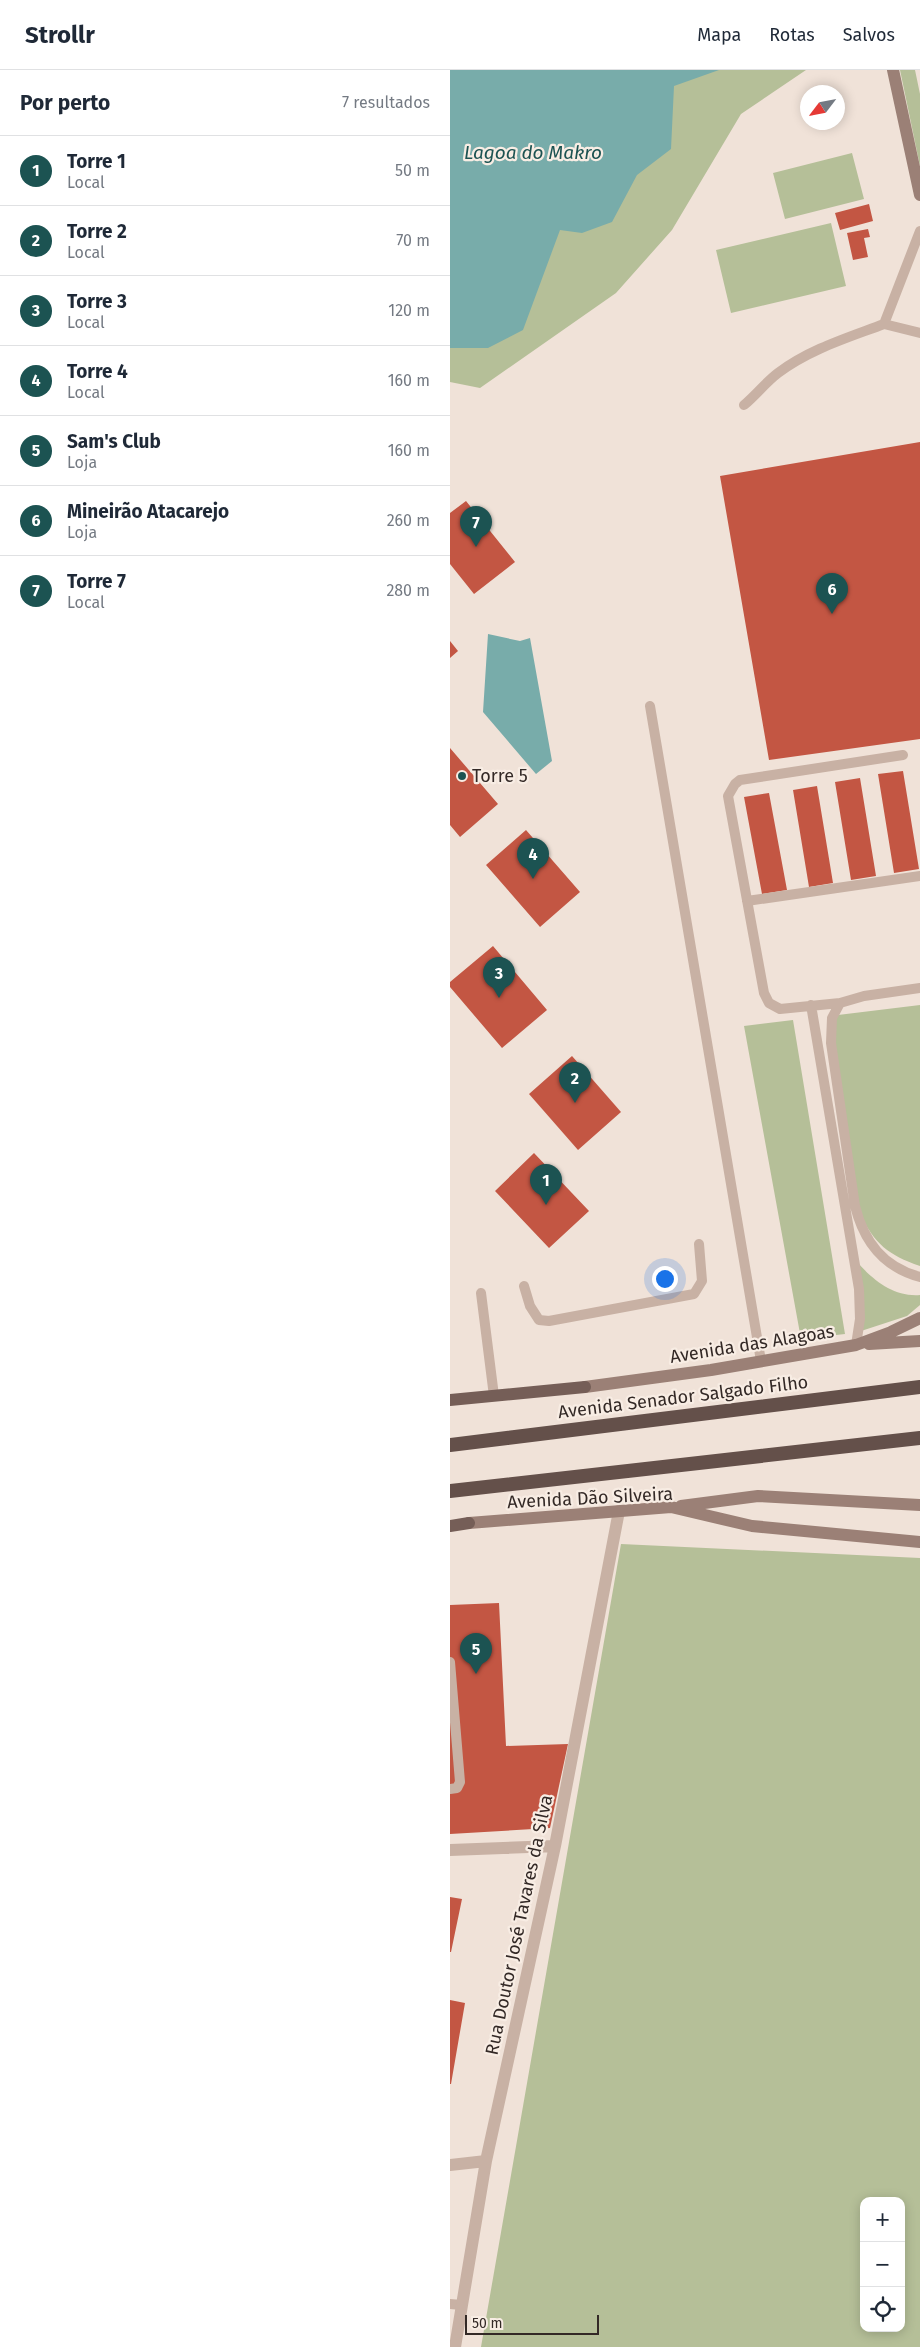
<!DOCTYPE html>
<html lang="pt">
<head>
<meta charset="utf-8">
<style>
  body { margin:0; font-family:"Fira Sans",sans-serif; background:#f2f2f3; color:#1f2937 }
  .controls { position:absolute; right:15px; bottom:15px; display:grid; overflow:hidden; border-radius:10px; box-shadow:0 2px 12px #0003 }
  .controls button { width:45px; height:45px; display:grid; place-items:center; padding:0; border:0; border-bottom:1px solid #e0e1e3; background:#fff; color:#1f2937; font:25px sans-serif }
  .compass { position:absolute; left:350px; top:15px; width:45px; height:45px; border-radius:50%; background:#fff; box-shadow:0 2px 12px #0003; rotate:238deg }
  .scale { position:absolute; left:15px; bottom:12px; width:134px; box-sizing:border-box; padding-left:5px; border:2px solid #332926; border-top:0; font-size:14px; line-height:18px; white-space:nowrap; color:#332926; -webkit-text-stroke:4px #f8ede4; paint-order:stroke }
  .you { position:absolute; left:214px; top:1208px; width:18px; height:18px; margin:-12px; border:4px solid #fff; border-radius:50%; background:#1a73e8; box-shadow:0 0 0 8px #1a73e833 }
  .badge { display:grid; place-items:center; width:32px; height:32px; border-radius:50%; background:#1c5352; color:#fff; font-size:16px; font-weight:700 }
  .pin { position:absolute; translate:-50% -41px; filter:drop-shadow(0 1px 2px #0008) }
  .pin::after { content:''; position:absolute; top:26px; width:18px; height:15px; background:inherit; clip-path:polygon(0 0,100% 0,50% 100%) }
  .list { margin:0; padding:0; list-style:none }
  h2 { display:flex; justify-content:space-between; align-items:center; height:65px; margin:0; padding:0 20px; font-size:21px }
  h2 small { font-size:16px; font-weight:400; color:#747a83 }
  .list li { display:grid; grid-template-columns:32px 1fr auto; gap:15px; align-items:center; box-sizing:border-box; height:70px; padding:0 20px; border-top:1px solid #e0e1e3 }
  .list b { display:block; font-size:19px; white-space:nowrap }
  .list p { margin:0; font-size:16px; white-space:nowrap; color:#747a83 }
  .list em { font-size:16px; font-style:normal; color:#747a83 }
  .icon { flex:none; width:28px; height:28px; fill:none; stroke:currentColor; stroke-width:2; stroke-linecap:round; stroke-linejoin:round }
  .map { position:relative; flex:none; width:470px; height:2277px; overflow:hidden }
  header { display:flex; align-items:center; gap:30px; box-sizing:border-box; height:70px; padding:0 25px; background:#fff; border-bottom:1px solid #e0e1e3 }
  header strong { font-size:24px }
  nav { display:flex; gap:28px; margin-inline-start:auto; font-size:18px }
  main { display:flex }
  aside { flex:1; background:#fff }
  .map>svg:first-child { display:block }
  .green { fill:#b5bf98; fill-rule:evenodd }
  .water { fill:#78acaa }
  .building { fill:#c35643 }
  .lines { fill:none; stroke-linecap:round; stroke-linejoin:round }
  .service { stroke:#c8b1a4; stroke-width:10 }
  .minor { stroke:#c8b1a4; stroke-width:12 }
  .secondary { stroke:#9b8076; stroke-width:12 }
  .primary { stroke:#755e57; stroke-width:12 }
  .trunk { stroke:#64504a; stroke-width:14 }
  .poi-dot { fill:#1c5352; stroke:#f8ede4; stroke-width:2 }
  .labels { text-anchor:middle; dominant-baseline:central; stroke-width:4.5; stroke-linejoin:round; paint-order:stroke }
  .poi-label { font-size:18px; fill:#332926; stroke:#f8ede4; text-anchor:start }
  .street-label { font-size:18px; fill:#332926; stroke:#f8ede4 }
  .water-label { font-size:19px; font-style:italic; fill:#1c5352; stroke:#f8ede4 }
</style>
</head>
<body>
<header>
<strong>Strollr</strong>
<nav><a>Mapa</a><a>Rotas</a><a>Salvos</a></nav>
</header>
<main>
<aside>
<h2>Por perto<small>7 resultados</small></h2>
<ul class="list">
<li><span class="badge">1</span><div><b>Torre 1</b><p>Local</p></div><em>50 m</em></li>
<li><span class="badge">2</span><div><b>Torre 2</b><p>Local</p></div><em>70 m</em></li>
<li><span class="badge">3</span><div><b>Torre 3</b><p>Local</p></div><em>120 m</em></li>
<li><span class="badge">4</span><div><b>Torre 4</b><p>Local</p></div><em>160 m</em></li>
<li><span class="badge">5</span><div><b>Sam's Club</b><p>Loja</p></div><em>160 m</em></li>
<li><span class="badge">6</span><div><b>Mineirão Atacarejo</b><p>Loja</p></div><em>260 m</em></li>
<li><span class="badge">7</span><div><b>Torre 7</b><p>Local</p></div><em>280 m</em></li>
</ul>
</aside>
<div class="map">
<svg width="470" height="2277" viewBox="0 0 470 2277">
  <rect width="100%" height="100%" fill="#f0e2d8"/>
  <path class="green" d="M0,0H356L291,44L222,160L166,223L30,318L0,312Z
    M450,0H465L470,24V96Z
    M402,83L414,129L335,149L323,103Z
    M381,153L396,216L281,243L266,180Z
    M470,935V1196C438,1185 425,1174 410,1144L377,962L388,945Z
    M343,950L395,1264L351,1269L294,956Z
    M407,1192C424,1211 444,1227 470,1225V1235L457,1246L408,1262Z
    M171,1474L470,1488V2277H31ZM414,2131H451V2258H414Z"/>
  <path class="water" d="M0,0H269L224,16L221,79L187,105L162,152L132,163L110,160L73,260L38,278H0Z
    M38,564L70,571L80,568L102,691L86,704L33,642Z"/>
  <path class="building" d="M419,134L423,151L390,160L385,143Z
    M418,159L420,167L414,168L418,187L403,190L397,163Z
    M470,372V669L319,690L270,406Z
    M16,431L65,492L24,524L0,494V443Z
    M0,571L8,581L0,588Z
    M0,678L48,734L10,767L0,755Z
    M453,701L469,799L444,803L428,704Z
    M410,708L426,806L401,810L385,712Z
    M367,716L383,813L359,817L343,720Z
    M319,723L337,820L312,824L294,727Z
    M76,760L130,822L90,857L36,795Z
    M43,876L97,940L52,978L0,917V912Z
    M122,986L171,1042L128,1080L79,1024Z
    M84,1083L139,1141L99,1178L45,1121Z
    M49,1533L56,1676L118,1674L100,1758L0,1764V1535Z
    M0,1827L12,1829L1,1882H0Z
    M0,1930L15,1933L1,2014H0Z"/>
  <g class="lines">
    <path class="service" d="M434,254L470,263
      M294,335C306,325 316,312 328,303C360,279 397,268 434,254L470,161
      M200,636L311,1291
      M453,685L290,710L285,714L278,726L314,923L319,933L330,939L390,933L414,926L470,918
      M297,831L470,806
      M390,933L382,948L381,973L405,1136C414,1172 433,1197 470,1207
      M361,935L409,1219L410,1249L406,1275
      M74,1216L80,1236L89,1250L99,1251L244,1224L252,1211L249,1174
      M31,1223L44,1326
      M0,1592L10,1712L7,1718L0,1719
      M0,2234L12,2235"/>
    <path class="minor" d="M0,1780L105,1776
      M0,2095L36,2091
      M5,2277L36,2091L105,1776L169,1441"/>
    <path class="secondary" d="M443,0L470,125
      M419,1274L470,1271
      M135,1317L261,1300L406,1275L441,1262L470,1248
      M231,1436L308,1426L470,1435
      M19,1453L221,1437L302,1456L470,1472"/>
    <path class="primary" d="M0,1330L135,1317
      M0,1456L19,1453"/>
    <path class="trunk" d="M0,1375L470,1317
      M0,1421L470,1368"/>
  </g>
  <circle class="poi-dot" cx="12" cy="706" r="5"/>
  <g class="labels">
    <g class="poi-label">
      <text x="22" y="706">Torre 5</text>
    </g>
    <g class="street-label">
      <text transform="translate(302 1274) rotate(-9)">Avenida das Alagoas</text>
      <text transform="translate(233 1327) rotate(-7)">Avenida Senador Salgado Filho</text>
      <text transform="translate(140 1428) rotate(-3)">Avenida Dão Silveira</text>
      <text transform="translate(69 1855) rotate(-78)">Rua Doutor José Tavares da Silva</text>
    </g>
    <g class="water-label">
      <text x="83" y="82">Lagoa do Makro</text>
    </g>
  </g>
</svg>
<div class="controls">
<button>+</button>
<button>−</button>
<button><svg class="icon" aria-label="locate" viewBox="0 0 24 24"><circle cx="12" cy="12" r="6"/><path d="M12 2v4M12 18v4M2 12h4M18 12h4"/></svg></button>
</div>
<svg class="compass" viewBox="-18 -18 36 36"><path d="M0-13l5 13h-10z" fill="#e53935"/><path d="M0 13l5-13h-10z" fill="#747a83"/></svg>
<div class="scale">50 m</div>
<div class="you"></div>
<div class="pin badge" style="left:96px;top:1135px">1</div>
<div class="pin badge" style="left:125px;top:1033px">2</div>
<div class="pin badge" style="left:49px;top:928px">3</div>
<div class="pin badge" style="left:83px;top:809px">4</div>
<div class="pin badge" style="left:26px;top:1604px">5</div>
<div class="pin badge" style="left:382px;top:544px">6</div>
<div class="pin badge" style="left:26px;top:477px">7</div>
</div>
</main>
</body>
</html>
